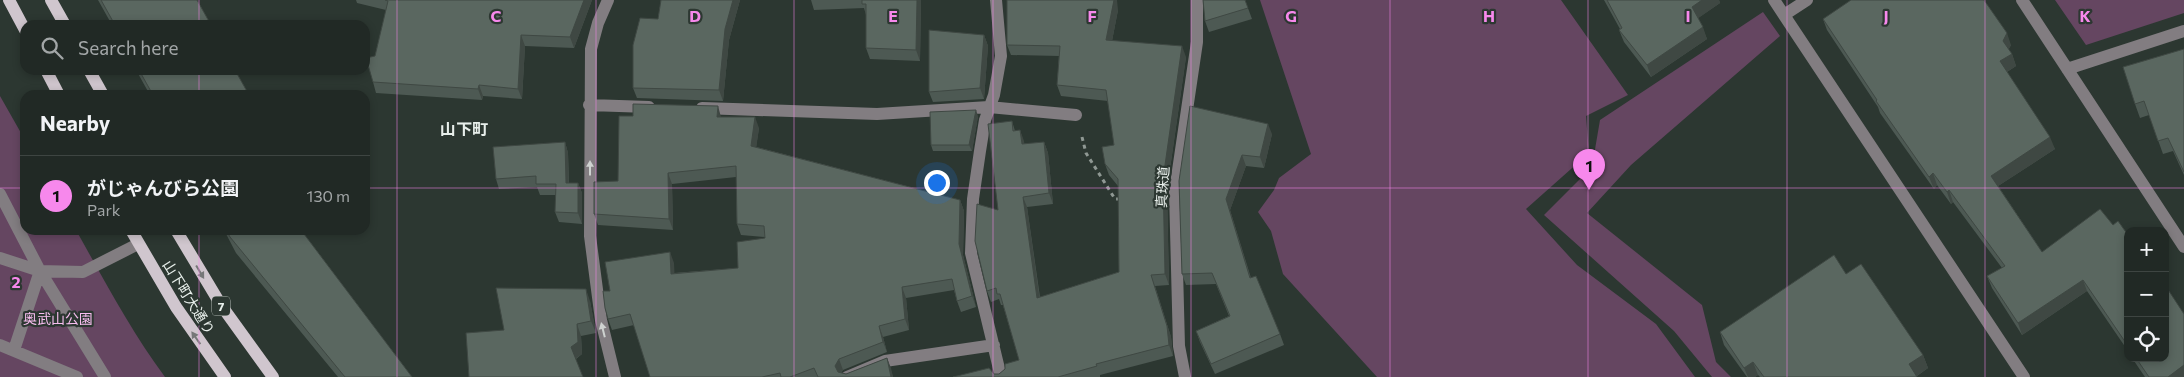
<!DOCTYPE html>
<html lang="en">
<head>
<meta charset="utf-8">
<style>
  body { margin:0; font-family:Commissioner,"Noto Sans JP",sans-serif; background:#29312d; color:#f1f3f6 }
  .controls { position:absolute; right:15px; bottom:15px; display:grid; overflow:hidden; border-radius:10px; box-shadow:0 2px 8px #0003 }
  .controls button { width:45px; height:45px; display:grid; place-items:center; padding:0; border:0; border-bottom:1px solid #3e4542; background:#212925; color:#f1f3f6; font:25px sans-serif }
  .you { position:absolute; left:936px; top:182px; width:18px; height:18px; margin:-12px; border:4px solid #fff; border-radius:50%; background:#1a73e8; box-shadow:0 0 0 8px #1a73e833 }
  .badge { display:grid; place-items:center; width:32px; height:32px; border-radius:50%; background:#f788ec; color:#111; font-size:16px; font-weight:700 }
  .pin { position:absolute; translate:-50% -41px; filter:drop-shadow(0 1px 2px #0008) }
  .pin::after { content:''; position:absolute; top:26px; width:18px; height:15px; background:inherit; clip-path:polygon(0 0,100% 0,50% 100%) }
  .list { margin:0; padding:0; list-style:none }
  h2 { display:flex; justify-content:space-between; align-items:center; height:65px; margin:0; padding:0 20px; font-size:21px }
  h2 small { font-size:16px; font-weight:400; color:#a2a6a7 }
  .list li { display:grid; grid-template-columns:32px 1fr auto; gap:15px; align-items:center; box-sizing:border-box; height:80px; padding:0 20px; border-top:1px solid #3e4542 }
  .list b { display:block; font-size:19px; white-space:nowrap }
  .list p { margin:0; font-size:16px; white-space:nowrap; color:#a2a6a7 }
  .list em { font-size:16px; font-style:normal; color:#a2a6a7 }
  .icon { flex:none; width:28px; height:28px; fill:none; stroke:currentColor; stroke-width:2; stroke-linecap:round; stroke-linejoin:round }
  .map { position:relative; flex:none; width:2184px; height:377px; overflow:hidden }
  .search { position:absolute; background:#212925; box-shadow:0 2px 8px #0003; left:20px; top:20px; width:350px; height:55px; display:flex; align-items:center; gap:12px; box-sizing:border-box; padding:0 18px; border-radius:15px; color:#a2a6a7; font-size:19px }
  .panel { position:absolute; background:#212925; box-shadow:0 2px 8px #0003; left:20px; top:90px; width:350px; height:145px; border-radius:15px }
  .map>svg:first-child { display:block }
  .green { fill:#654661 }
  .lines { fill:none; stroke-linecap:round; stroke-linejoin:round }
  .path { stroke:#8f9893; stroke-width:3; stroke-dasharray:4 4; stroke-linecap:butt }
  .minor { stroke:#827d81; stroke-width:12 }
  .major { stroke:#d0c6ce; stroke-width:12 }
  .wall { fill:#4d5953 }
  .shaded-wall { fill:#3f4843 }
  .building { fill:#5a6760; stroke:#3f4843 }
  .oneway { fill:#ced2d0 }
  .oneway2 { fill:#767778 }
  .grid { fill:none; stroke:#f788ec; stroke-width:1; stroke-opacity:0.55 }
  .labels { text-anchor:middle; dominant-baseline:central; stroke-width:4.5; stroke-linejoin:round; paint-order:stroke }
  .shield { fill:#2c3731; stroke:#b0b8b3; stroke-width:1 }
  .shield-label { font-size:12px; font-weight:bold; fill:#e8efeb }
  .street-label { font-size:14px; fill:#e8efeb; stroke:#2c3731 }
  .park-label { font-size:14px; fill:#f7bdef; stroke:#2c3731 }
  .quarter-label { font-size:16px; font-weight:bold; fill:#e8efeb; stroke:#2c3731 }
  .grid-label { font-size:16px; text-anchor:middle; font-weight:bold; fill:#f788ec; stroke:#2c3731; stroke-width:4.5; stroke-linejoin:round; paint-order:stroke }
</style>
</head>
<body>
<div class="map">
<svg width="2184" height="377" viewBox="0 0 2184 377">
  <rect width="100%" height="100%" fill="#2c3731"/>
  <path class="green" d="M1260,0H1561L1628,95L1586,116L1589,153L1526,209L1577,265L1656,324L1695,377H1377L1283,274L1271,231L1258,212L1274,190L1279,178L1311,154Z
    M2055,0H2184V13L2086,45Z
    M1763,12L1780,36L1631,165L1587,213L1702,305L1716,362L1731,377H1712L1674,331L1544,215L1592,167L1600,120Z
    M0,96L25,140V230H76C104,280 131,331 165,377H0Z"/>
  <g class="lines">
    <path class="path" d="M1082,137L1086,153L1115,199H1120"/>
    <path class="minor" d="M608,0L598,23L591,49L590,236L601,320L615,377
      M996,0L1001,56L994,95L985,120L980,151L973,199L971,253L1001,377
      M1774,0L2024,377
      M2022,0L2184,247
      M1784,15L1807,0
      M2067,69L2184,31
      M589,105L649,107
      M702,108L877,114L989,107L1076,115
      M0,194L40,271L105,377
      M0,258L40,271
      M0,345L77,377
      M14,350L40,271L83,272L138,244
      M847,377L885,361L994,345
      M1185,377L1179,346L1175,191L1197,42V0"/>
    <path class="major" d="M9,0L25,30
      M51,0L65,25
      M46,70L59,95
      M89,70L103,95
      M131,230L176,307L225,377
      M176,230L221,305L273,377"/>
  </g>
  <path class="wall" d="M98,0H197L211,25H112Z
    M356,0H592L574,48L525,46L522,99L483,96L482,100L376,93L373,82L375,56L386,10L357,3Z
    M661,0H740L729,40L723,101L637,98L633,88L658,19Z
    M811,0H921L920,61L870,59L866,48V15L864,8L814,10Z
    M1245,0L1252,19L1209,32L1205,21Z
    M1604,0H1719L1720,3L1698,18L1707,39L1651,77L1624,42L1619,30L1620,29Z
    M1118,10L1112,41L1186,57L1167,190L1169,285L1155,286L1171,337L1173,356L1100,375V377H953L999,374L1019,360L1003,305H1001L999,299L991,302L987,291L1012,121L1015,131L1020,130L1024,144L1044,142L1048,153L1053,204L1027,207L1040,297L1119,272L1118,186L1109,175L1105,164L1114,145L1108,101L1061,96L1057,85L1059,56L1011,55L1007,45Z
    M1823,19L2011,45L2008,50L2012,54L2016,66L2007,72L2055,149L1998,186L2042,252L2113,225L2128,235V351L2087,291L2022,335L1992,288L1987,276L2002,268L1953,202L1951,204L1937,185L1934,189L1880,113L1878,107L1827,30Z
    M984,35L988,46L984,99L933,102L929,92Z
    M2184,49V175L2173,151L2163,154L2149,115L2140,118L2135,104Z
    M136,70H235L249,95H150Z
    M978,116L972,151H933L931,145Z
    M721,117L759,128L756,147L960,200L964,211L963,255L976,307L961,312L957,301L954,290L906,298L909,330L883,337L887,352L843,370L841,373L846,374L887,358L893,377H650L634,325L612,330L608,319L610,291L674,263V273L738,268L765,238V237L741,235L737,224L736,177L672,184L673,230L598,225L594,214L618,181Z
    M1272,134L1264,168L1246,166L1230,210L1251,278L1280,334L1284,345L1215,374L1200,342L1196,331L1229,316L1216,284L1186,285L1182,274L1179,181Z
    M565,142L568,153L569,183H578L582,193V224L559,222L555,212L556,195H540L537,187L499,189L496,179Z
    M224,230H301L412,377H338L236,253Z
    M1846,274L1923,355L1928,368L1917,376V377H1760L1758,375L1755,377H1747L1724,345L1720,332Z
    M590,301L596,333L581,336L582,354L576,359L504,330Z
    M2132,358H2165L2184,377H2145Z"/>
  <path class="shaded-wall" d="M584,0H592L574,48L570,37Z
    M733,0H740L729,40L723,101L719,90L725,29Z
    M917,0H921L920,61L916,50Z
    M1114,0H1117L1118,10L1110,51L1106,40Z
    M1702,0H1719L1720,3L1697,19L1692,7Z
    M1703,27L1707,39L1651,77L1647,65Z
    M2007,33L2011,45L2007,53L2003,41Z
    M521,35L525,46L522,99L518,89Z
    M984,35L988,46L984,99L980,88Z
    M1182,46L1186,57L1167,190L1169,285L1165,274L1163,179Z
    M2012,54L2016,66L2005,73L2000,61Z
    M479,85L483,96L482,100L478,89Z
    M718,106L721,117H717Z
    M976,110L978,116L972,151L969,145Z
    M755,117L759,128L755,157L751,146Z
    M1268,124L1272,134L1264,168L1260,157Z
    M1020,130L1024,141L1026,155L1022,144Z
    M2050,137L2055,149L1995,188L1991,176Z
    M565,142L568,153L569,194L566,183Z
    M1044,142L1048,153L1053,204L1049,193Z
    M1242,155L1246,166L1230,210L1254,289L1226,199Z
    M668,173L672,184L673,230L669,219Z
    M1933,173L1937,185L1934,189L1929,177Z
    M578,183L582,193V224L578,213Z
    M1949,190L1953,202L1951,204L1947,192Z
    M1023,197L1027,207L1041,308L1037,298Z
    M960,200L964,211L963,255L976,307L972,296L959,244Z
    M670,252L674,263L675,284L671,274Z
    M1151,275L1171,337L1173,356L1169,345Z
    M2083,280L2087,291L2022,335L2018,323Z
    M902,287L906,298L909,330L905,319Z
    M586,289L590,301L596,333L591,321Z
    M577,324L581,336L582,354L575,359L571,347Z
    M879,326L883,337L887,352L883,342Z
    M1923,355L1928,368L1915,377L1909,364Z
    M887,358L891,368L893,377H891Z
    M839,359L843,370L839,376L835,366Z
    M1753,362L1758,375L1755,377H1748L1744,368Z
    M2184,365V377H2168Z"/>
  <path class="building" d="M101,0H197L211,25H115Z
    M385,0H584L570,37L521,35L518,89L479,85L478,89L373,82L366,58L375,56L388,1Z
    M661,0H733L725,29L719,90L633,88V45L640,18L658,19Z
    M862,0H917L916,50L866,48V4H862Z
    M1007,0H1114L1106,40L1182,46L1163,179L1165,274L1151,275L1167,326L1169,345L1096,364L1097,366L1058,377H953L989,368L994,374H999L1005,369V364L1019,360L1000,294H997L996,288L987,291L975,241L977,204L998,210L988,124L1012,121L1013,131L1020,130L1022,144L1044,142L1049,193L1023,197L1037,298L1119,272L1118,179L1105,164L1102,147L1114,145L1106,90L1057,85L1060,46L1007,45Z
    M1203,0H1245L1248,8L1205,21Z
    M1607,0H1702L1692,7L1703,27L1647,65L1619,30L1622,28Z
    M1851,0H1984L2007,33L2003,41L2012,54L2000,61L2050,137L1991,176L2042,252L2100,209L2113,225L2118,221L2128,235V346L2083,280L2018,323L1987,276L2005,266L1949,190L1947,192L1933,173L1929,177L1876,101L1877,100L1823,19Z
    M929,30L984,35L980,88L929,92Z
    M2184,49V172L2168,138L2158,141L2144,101L2135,104L2123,67Z
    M139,70H235L249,95H153Z
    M633,104L718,106L717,117H755L751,146L960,200L959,244L972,296L957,301L952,279L902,287L905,319L879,326L883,342L839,359L835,366L838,372L846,374L887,358L891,377H818L814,368L790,377H781L780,373L762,377H650L630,314L608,319L605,308L603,291H610L605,262L670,252L671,274L738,268L737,242L765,238L764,226L737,224L736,166L668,173L669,219L594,214V182L618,181L619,116H633Z
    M1190,106L1268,124L1260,157L1242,155L1226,199L1250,278L1256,276L1280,334L1211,364L1196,331L1230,316L1212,273L1182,274L1179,181Z
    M976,110L969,145H931L930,112Z
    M565,142L566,183H578V213L555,212L556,184H536V176L496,179L493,147Z
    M226,230H301L412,377H345L230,237Z
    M1834,255L1846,274L1861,264L1923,355L1909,364L1917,377H1764L1753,362L1744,368L1720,332Z
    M2165,285L2184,314V365L2168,377H2149L2136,358H2165Z
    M496,288L586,289L591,321L577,324L578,342L571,347L583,377H469L466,333L504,330Z"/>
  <defs><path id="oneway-solid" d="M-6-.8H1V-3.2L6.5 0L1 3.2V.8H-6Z" transform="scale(1.25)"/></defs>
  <g class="oneway">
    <use href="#oneway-solid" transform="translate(590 168) rotate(-90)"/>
    <use href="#oneway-solid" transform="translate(603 330) rotate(-104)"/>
  </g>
  <g class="oneway2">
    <use href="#oneway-solid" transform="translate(200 272) rotate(59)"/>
    <use href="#oneway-solid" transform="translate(196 338) rotate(-125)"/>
  </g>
  <path class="grid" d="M199,0V25M397,0V377M596,0V377M794,0V377M993,0V377M1191,0V377M1390,0V377M1588,0V377M1787,0V377M1985,0V377M199,70V95M0,188H25M365,188H2184M199,230V377"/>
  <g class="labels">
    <rect class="shield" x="212" y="296.5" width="18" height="19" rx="4"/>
    <g class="shield-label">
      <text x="221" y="306">7</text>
    </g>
    <g class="street-label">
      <text transform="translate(1162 187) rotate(-86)">真珠道</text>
      <text transform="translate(189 297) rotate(58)">山下町大通り</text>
    </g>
    <g class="park-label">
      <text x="58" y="318">奥武山公園</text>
    </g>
    <g class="quarter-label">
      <text x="464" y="128">山下町</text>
    </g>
  </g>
  <g class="grid-label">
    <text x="496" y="22">C</text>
    <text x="695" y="22">D</text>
    <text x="893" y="22">E</text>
    <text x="1092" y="22">F</text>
    <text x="1291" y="22">G</text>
    <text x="1489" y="22">H</text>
    <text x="1688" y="22">I</text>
    <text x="1886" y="22">J</text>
    <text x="2085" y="22">K</text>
    <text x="16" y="288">2</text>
  </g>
</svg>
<div class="controls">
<button>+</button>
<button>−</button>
<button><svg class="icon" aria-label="locate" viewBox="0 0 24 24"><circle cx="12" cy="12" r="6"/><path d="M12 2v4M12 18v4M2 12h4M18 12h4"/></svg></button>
</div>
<div class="you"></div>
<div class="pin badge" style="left:1589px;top:190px">1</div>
<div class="search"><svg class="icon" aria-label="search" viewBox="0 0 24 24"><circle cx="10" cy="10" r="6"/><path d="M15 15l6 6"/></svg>Search here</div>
<section class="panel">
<h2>Nearby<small></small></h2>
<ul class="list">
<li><span class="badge">1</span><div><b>がじゃんびら公園</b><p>Park</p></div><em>130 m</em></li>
</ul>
</section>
</div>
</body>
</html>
